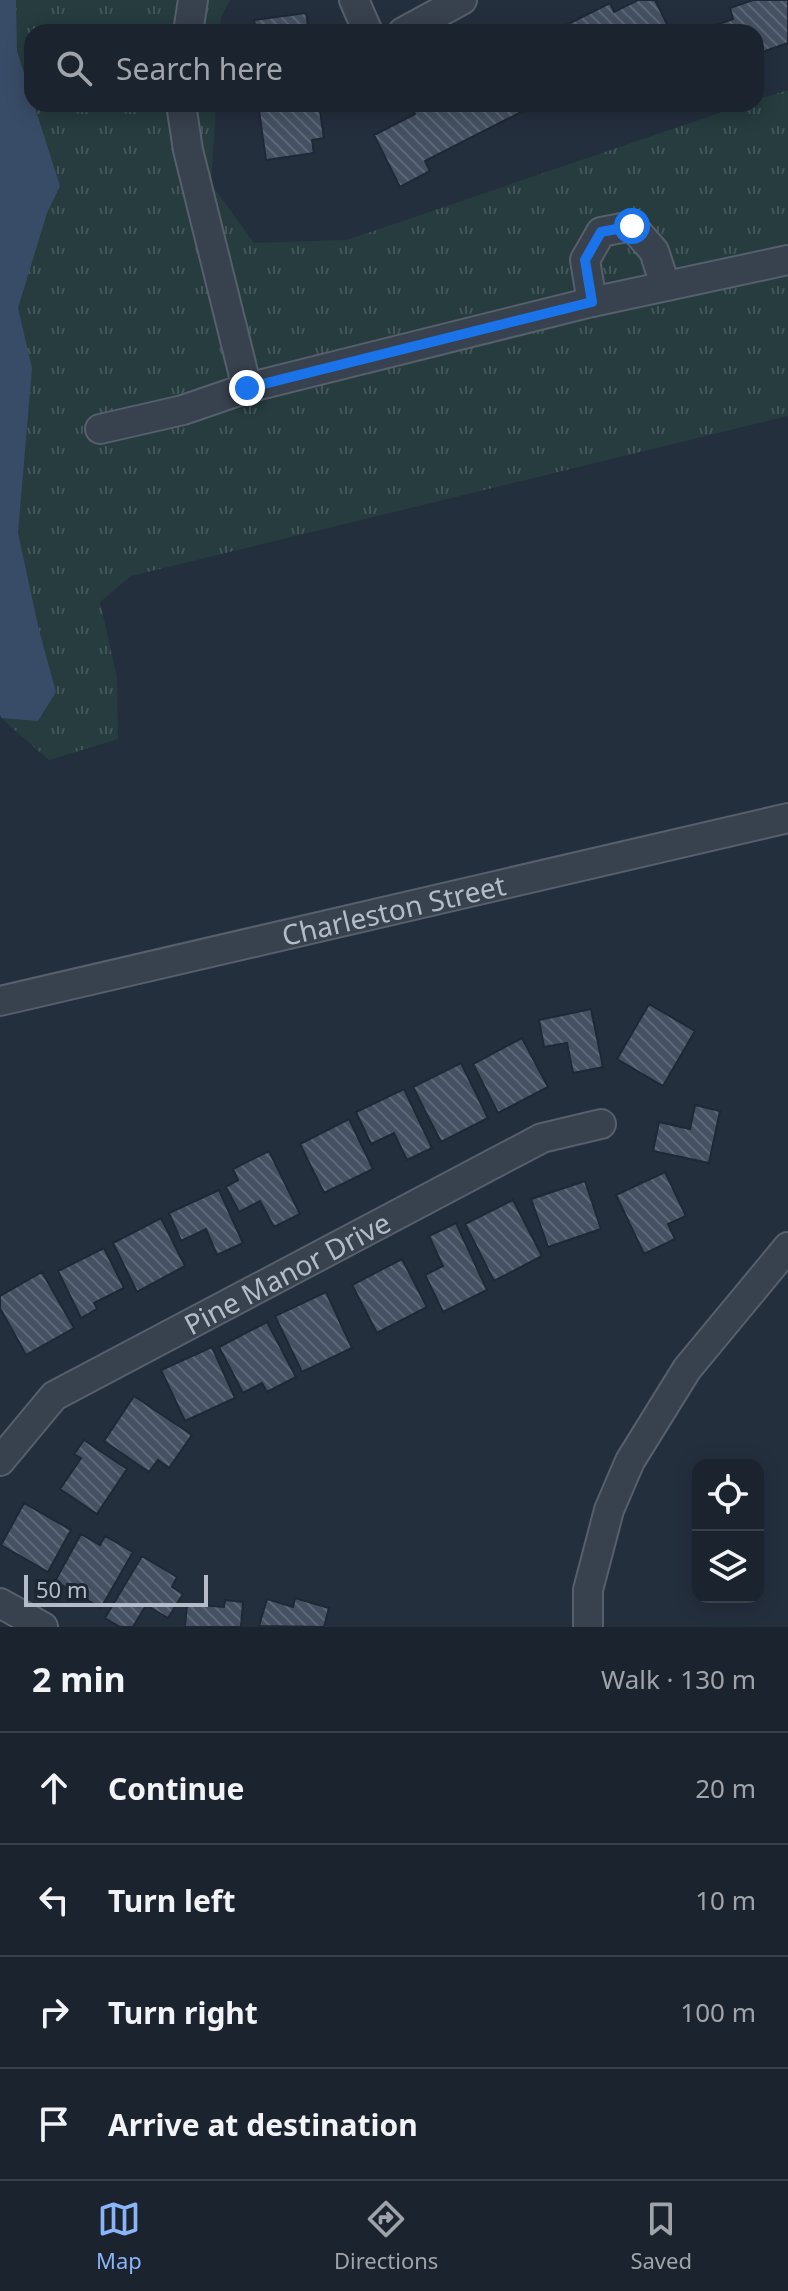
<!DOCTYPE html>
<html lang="en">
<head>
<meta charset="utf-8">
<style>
  body { margin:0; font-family:"Noto Sans",sans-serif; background:#282f3a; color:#f1f3f6 }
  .controls { position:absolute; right:24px; bottom:24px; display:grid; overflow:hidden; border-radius:16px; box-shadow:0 4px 20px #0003 }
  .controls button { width:72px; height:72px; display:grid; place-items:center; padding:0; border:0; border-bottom:2px solid #39404a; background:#1b232e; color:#f1f3f6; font:40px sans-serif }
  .scale { position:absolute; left:24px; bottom:20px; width:184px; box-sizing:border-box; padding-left:8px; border:4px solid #b4bcc9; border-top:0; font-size:22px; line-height:28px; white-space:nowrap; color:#b4bcc9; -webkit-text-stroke:6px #1d2633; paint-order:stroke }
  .stop { position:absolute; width:24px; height:24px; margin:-18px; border:6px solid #1a73e8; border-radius:50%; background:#fff }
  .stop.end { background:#1a73e8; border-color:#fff; box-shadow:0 2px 8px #0008 }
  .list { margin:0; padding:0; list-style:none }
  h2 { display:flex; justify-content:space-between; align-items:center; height:104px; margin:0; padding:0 32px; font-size:34px }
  h2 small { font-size:26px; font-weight:400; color:#a0a4aa }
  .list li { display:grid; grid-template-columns:52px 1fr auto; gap:24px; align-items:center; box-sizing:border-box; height:112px; padding:0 32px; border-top:2px solid #39404a }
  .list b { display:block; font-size:30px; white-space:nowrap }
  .list em { font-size:26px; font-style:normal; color:#a0a4aa }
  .icon { flex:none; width:44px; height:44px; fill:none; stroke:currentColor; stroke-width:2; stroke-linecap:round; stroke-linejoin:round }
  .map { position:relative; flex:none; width:788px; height:1627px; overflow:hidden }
  .search { position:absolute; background:#1b232e; box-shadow:0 4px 20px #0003; left:24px; right:24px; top:24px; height:88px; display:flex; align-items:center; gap:20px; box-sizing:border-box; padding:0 28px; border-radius:24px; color:#a0a4aa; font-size:30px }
  .sheet { height:552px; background:#1b232e }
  nav { display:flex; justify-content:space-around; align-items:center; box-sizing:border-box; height:112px; border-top:2px solid #39404a; background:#1b232e; font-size:22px; color:#a0a4aa }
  nav a { display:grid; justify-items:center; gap:4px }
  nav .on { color:#8ab4f8 }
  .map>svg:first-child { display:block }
  .grass { fill:url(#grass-tufts) }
  .water { fill:#394c67 }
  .building { fill:url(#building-back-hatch); stroke:#1f2835; stroke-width:2 }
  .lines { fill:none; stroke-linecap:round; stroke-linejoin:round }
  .street-casing { stroke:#565f6c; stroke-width:32 }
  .street { stroke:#38414e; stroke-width:28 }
  .route { stroke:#1a73e8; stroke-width:10 }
  .labels { text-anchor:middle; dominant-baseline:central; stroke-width:8; stroke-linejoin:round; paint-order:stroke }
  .street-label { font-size:28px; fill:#b4bcc9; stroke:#1d2633 }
</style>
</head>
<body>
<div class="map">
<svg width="788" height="1627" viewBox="0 0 788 1627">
  <defs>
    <pattern id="grass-tufts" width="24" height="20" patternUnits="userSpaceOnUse" patternTransform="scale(2)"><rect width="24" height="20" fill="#263c3f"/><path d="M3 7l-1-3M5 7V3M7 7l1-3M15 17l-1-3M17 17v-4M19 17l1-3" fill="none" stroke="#435659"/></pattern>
    <pattern id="building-back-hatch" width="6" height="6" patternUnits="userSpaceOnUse" patternTransform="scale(2)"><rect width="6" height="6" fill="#455162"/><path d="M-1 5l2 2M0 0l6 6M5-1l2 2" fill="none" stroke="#5d6877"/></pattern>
  </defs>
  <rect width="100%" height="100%" fill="#242f3e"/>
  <path class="grass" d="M0,0H230L221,17L220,32H32V104H216L211,184L254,243L347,240L746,104H756V100L788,90V416L131,576L100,602L117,678L118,739L49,760L1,718L0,714Z"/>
  <path class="water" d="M0,0H16L17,51L60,186L47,213L18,308L32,368L18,533L39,630L56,692L38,721L1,718L0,714Z"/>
  <path class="building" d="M638,0H655L671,32H552L610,3L614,12Z
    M753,0H788V43L756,54V32H695L733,19L730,8Z
    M306,13L309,32H256L254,20Z
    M258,104H319L324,138L312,140L314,153L266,160Z
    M417,104H537L425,161L430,171L400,187L374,135L415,114L411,107Z
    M649,1004L695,1031L663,1086L617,1059Z
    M591,1009L603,1067L573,1073L567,1043L544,1047L539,1020Z
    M522,1038L548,1087L498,1113L473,1064Z
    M461,1063L488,1118L441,1142L413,1087Z
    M404,1089L432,1148L407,1160L394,1133L371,1144L356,1112Z
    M695,1105L720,1111L709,1163L653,1151L659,1122L690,1129Z
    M349,1119L373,1169L324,1193L300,1144Z
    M269,1151L300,1214L274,1227L260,1201L239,1212L226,1187L238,1180L233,1169Z
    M665,1172L686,1216L668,1224L675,1239L644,1254L616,1195Z
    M585,1181L601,1229L548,1247L531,1199Z
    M219,1190L243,1243L217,1255L206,1229L181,1241L169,1213Z
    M513,1200L542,1256L494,1281L465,1224Z
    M161,1218L185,1266L137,1292L113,1243Z
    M456,1223L487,1290L443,1312L425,1275L443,1266L429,1236Z
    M104,1248L124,1288L94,1303L97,1309L81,1318L58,1271Z
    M402,1259L427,1307L377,1333L352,1285Z
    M42,1272L74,1328L26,1355L0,1308V1296Z
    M326,1292L352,1348L302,1372L275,1316Z
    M267,1322L296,1377L267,1392L262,1383L243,1393L219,1347Z
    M212,1347L235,1398L185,1421L161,1370Z
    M134,1396L192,1435L169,1468L158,1460L149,1472L104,1441Z
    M84,1440L127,1469L97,1514L60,1489L81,1458L74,1454Z
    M24,1503L71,1530L48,1572L1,1545Z
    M81,1534L100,1545L105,1536L133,1552L101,1608L55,1581Z
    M142,1556L177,1577L172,1587L183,1594L168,1618L146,1605L133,1627H120L105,1618Z
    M295,1598L329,1608L324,1627L259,1626L267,1599L293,1607Z
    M225,1600L243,1602L241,1627H185L187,1604L224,1607Z"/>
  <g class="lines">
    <defs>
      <g id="street">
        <path d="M354,0L368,32"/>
        <path d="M188,32L193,0"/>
        <path d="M403,32L462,0"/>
        <path d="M181,104L188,150L247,388L592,302L788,260"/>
        <path d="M592,302L585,260L601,232L632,226L654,251L665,285"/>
        <path d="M100,429L183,410L247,388"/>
        <path id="s1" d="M0,1001L788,818"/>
        <path id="s2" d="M0,1461L54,1396L542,1138L601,1124"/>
        <path d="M0,1603L43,1627"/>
        <path d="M588,1627V1590L609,1510L630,1461L687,1369L788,1247"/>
      </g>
    </defs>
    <use href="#street" class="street-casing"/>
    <use href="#street" class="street"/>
  </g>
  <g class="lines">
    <path class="route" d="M247,388L592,302L585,260L601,232L632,226"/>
  </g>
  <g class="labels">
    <g class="street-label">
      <text stroke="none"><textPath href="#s1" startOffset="404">Charleston Street</textPath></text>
      <text stroke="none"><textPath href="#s2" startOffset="348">Pine Manor Drive</textPath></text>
    </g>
  </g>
</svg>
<div class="controls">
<button><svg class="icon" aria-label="locate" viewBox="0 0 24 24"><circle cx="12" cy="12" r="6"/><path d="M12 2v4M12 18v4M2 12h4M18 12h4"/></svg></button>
<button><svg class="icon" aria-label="layers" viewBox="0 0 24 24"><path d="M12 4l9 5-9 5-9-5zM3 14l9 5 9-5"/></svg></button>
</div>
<div class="scale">50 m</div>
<div class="stop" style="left:632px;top:226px"></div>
<div class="stop end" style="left:247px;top:388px"></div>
<div class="search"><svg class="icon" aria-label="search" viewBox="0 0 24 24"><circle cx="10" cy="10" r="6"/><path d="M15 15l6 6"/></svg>Search here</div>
</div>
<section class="sheet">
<h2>2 min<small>Walk · 130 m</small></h2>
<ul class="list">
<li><svg class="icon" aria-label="ahead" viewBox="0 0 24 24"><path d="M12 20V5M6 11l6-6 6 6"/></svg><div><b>Continue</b></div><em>20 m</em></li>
<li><svg class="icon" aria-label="left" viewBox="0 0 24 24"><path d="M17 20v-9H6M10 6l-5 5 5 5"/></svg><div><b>Turn left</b></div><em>10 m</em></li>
<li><svg class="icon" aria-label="right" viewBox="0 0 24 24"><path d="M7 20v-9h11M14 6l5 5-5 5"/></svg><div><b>Turn right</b></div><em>100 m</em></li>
<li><svg class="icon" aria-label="arrive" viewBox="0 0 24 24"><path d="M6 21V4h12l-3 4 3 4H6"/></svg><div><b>Arrive at destination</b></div></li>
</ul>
</section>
<nav>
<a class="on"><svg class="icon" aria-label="map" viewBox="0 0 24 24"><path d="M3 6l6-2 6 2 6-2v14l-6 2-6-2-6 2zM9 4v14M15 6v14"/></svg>Map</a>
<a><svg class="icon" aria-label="directions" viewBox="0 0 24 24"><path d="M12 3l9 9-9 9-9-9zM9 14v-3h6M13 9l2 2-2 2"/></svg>Directions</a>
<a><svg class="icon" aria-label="saved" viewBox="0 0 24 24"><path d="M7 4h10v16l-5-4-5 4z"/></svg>Saved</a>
</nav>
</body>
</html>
